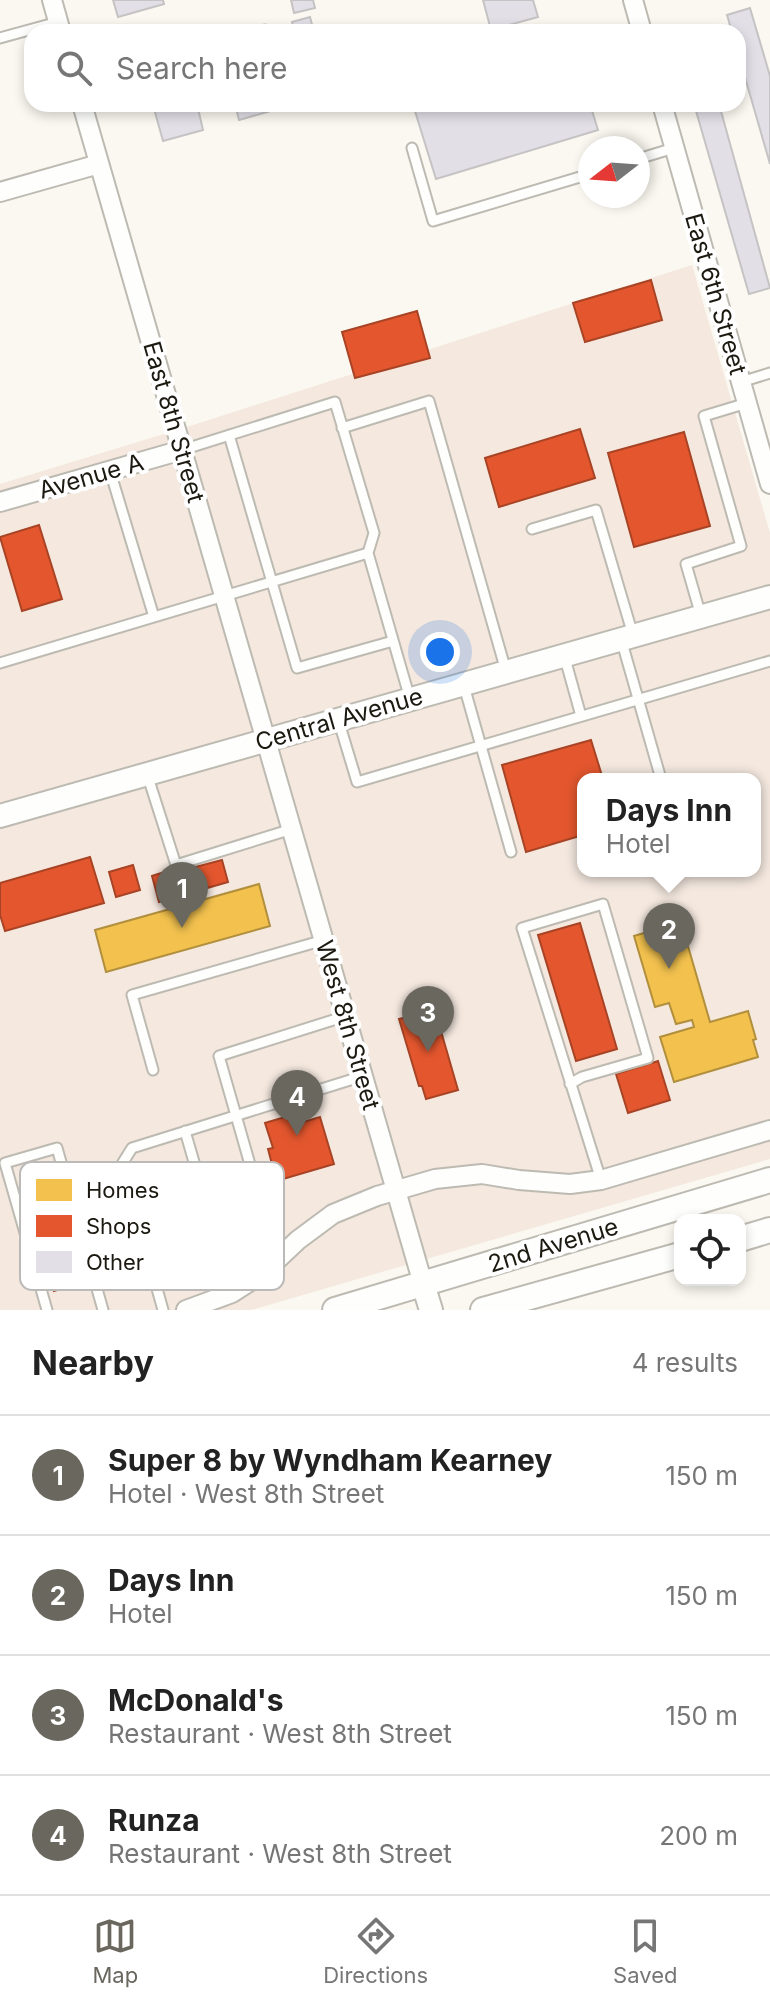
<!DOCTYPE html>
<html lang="en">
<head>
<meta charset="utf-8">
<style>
  body { margin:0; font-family:Inter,sans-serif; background:#f6f6f6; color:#222 }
  .controls { position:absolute; right:24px; bottom:24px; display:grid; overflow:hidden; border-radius:16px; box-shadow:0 4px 12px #0003 }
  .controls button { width:72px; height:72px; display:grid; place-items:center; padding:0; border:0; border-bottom:2px solid #e0e0e0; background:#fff; color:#222; font:40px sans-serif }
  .compass { position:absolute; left:578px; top:136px; width:72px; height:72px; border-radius:50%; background:#fff; box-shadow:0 4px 12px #0003; rotate:253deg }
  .you { position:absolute; left:440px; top:652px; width:28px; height:28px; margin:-20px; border:6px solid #fff; border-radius:50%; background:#1a73e8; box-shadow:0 0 0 12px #1a73e833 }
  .badge { display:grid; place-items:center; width:52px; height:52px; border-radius:50%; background:#6a675f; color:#fff; font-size:26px; font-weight:700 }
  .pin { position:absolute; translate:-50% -66px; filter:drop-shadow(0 2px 4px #0008) }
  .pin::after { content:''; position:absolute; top:42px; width:28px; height:24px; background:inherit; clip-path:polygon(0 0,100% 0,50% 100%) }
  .popup { position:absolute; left:577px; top:773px; width:184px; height:104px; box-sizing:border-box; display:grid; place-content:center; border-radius:16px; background:#fff; filter:drop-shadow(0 2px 6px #0005); font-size:26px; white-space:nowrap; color:#767676 }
  .popup b { font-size:30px; color:#222 }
  .popup::after { content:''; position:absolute; left:50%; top:100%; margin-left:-16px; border:16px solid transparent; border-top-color:#fff }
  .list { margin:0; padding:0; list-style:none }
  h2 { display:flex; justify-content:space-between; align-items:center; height:104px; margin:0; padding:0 32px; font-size:34px }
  h2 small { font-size:26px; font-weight:400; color:#767676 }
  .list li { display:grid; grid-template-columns:52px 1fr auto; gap:24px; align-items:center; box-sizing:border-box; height:120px; padding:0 32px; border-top:2px solid #e0e0e0 }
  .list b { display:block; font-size:30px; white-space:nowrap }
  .list p { margin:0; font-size:26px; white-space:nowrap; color:#767676 }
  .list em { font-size:26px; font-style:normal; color:#767676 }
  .icon { flex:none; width:44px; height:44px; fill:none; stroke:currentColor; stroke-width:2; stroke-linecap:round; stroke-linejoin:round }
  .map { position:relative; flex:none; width:770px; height:1310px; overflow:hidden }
  .search { position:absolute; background:#fff; box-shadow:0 4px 12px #0003; left:24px; right:24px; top:24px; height:88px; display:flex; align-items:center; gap:20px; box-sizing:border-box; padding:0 28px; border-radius:24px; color:#767676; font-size:30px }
  .sheet { height:584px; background:#fff }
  nav { display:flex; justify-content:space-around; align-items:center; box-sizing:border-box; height:112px; border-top:2px solid #e0e0e0; background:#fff; font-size:22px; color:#767676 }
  nav a { display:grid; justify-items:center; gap:4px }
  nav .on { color:#6a675f }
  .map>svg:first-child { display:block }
  .commercial { fill:#f4e8df; fill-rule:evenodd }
  .homes { fill:#f2c14e; stroke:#b28f3c; stroke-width:2 }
  .shops { fill:#e4572e; stroke:#a84425; stroke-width:2 }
  .building { fill:#e2dfe7; stroke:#c5c3c3; stroke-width:2 }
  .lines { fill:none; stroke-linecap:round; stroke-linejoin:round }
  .service-casing { stroke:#bdbab2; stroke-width:13 }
  .minor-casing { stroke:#bdbab2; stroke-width:22 }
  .tertiary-casing { stroke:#bdbab2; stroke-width:26 }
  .secondary-casing { stroke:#bdbab2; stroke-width:28 }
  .service { stroke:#fefefd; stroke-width:9 }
  .minor { stroke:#fefefd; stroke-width:18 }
  .tertiary { stroke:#fefefd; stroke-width:22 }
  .secondary { stroke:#fefefd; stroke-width:24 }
  .labels { text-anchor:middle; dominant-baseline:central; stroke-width:8; stroke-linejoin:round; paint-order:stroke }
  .street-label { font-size:24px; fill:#1c1911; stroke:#fff }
  .key { fill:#fff; stroke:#bbbab8; stroke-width:2 }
  .key-label { font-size:22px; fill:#1c1911 }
</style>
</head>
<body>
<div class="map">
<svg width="770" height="1310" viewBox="0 0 770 1310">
  <rect width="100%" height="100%" fill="#faf8f0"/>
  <path class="commercial" d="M692,265L770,533V1159L251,1310H0V484L187,427ZM583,779H755V871H583Z"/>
  <path class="homes" d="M259,884L270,926L106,972L95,930Z
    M681,922L710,1022L748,1011L756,1039L753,1040L758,1057L674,1082L660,1037L694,1027L692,1020L676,1024L669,1003L655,1007L634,936Z"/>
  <path class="shops" d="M651,280L662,320L585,342L573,303Z
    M417,311L430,358L355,378L342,332Z
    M580,429L595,478L499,507L485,458Z
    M684,432L710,526L634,547L608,453Z
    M39,525L62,599L22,611L0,537Z
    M591,740L603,779H583V835L526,852L502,765Z
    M90,857L104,903L5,931L0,915V883Z
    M222,860L228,882L159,902L152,876L183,866L184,870Z
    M133,865L140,890L116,897L109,872Z
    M580,923L617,1049L576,1061L538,935Z
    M432,1000L458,1090L426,1099L422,1086H419L399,1019L407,1017L404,1009Z
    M658,1061L670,1100L628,1113L616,1074Z
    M295,1114L297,1124L320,1117L334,1164L283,1179L279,1166L273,1168L268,1149L273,1148L265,1123Z
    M161,1180L164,1189L179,1185L191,1226L186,1227L193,1251L170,1258L163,1235L159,1236L154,1218L158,1217L148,1183Z
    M46,1203L50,1219L59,1216L69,1248L73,1247L77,1261L74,1262L80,1283L54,1291L32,1208Z"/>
  <path class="building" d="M113,0H163L164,4L118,17Z
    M291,0H313L315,8L294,13Z
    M483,0H533L538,17L491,30Z
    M750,8L770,76V164L738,53V32H732L727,15Z
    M310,17L314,32H294L292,22Z
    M696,25L698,32H673V31Z
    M197,104L203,130L163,141L153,105Z
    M235,104H279L281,108L239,120Z
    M427,104H590L598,130L436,179L414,108Z
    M694,104H719L770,288L749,294Z"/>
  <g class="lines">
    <defs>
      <path id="service" d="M258,32L265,30
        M0,38L58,22
        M412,148L433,221L590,174
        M638,159L674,148
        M741,382L770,373
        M342,428L429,401L506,671
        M229,435L297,668L393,641
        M182,450L335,402L374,533L368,553L410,699
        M110,471L154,617
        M532,529L596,510L633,635
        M701,616L686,564L741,546L704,416L747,403
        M621,639L661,779
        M564,655L581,716
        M0,663L368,553
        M464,686L511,852
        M338,719L357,782L770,661
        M147,774L176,865L292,829
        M153,1070L132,995L324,940
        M570,1084L582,1077L648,1058L603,904L522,928L601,1180
        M185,1131L232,1293
        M277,1259L219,1056L346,1016
        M47,1310L5,1163L57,1148L103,1310
        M163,1310L122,1164L132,1148L363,1076"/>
      <path id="minor" d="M52,0L61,32
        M633,0L642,32
        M82,104L423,1284
        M662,104L770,484
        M0,192L99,164
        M0,502L182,450
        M186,1310L232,1293L263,1273L298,1240L333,1214L377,1196L435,1179L482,1174L519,1180L570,1184L601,1180L770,1130"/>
      <path id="tertiary" d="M0,816L770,597
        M423,1284L431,1310"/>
      <path id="secondary" d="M740,1239L770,1230
        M335,1310L770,1180
        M483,1310L680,1255"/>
    </defs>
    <use href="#service" class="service-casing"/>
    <use href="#minor" class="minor-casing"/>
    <use href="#tertiary" class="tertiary-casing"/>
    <use href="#secondary" class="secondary-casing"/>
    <use href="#service" class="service"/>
    <use href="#minor" class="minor"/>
    <use href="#tertiary" class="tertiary"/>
    <use href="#secondary" class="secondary"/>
  </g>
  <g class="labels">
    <g class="street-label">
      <text transform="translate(716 294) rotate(74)">East 6th Street</text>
      <text transform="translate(174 422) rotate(74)">East 8th Street</text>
      <text transform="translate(91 476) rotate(-16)">Avenue A</text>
      <text transform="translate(339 719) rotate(-16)">Central Avenue</text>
      <text transform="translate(348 1025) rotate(74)">West 8th Street</text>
      <text transform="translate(553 1245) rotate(-17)">2nd Avenue</text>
    </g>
  </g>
  <rect x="20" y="1162" width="264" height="128" rx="12" class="key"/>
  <rect x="36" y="1179" width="36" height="22" fill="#f2c14e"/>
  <rect x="36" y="1215" width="36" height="22" fill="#e4572e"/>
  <rect x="36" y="1251" width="36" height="22" fill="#e2dfe7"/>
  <g class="key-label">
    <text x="86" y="1198">Homes</text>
    <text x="86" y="1234">Shops</text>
    <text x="86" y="1270">Other</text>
  </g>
</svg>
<div class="controls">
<button><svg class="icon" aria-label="locate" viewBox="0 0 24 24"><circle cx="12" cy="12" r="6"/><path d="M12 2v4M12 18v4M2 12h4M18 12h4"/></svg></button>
</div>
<svg class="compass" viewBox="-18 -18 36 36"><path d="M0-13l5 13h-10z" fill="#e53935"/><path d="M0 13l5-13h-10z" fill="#767676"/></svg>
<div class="you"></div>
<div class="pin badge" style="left:182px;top:928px">1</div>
<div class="pin badge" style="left:669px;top:969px">2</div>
<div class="popup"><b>Days Inn</b>Hotel</div>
<div class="pin badge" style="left:428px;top:1052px">3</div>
<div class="pin badge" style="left:297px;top:1136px">4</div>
<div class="search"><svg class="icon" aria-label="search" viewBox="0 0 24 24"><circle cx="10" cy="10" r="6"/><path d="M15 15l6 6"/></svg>Search here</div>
</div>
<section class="sheet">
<h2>Nearby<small>4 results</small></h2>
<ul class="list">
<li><span class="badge">1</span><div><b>Super 8 by Wyndham Kearney</b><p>Hotel · West 8th Street</p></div><em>150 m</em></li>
<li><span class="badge">2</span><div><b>Days Inn</b><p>Hotel</p></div><em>150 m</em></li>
<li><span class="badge">3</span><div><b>McDonald's</b><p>Restaurant · West 8th Street</p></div><em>150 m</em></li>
<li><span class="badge">4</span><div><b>Runza</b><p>Restaurant · West 8th Street</p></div><em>200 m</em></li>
</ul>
</section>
<nav>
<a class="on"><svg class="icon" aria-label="map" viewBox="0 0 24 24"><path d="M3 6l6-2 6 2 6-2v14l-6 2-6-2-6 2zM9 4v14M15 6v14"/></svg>Map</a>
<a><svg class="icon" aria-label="directions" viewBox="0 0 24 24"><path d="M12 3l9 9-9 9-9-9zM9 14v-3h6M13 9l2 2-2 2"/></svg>Directions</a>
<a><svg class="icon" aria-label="saved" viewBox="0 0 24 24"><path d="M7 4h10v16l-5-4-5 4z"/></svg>Saved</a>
</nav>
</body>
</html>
